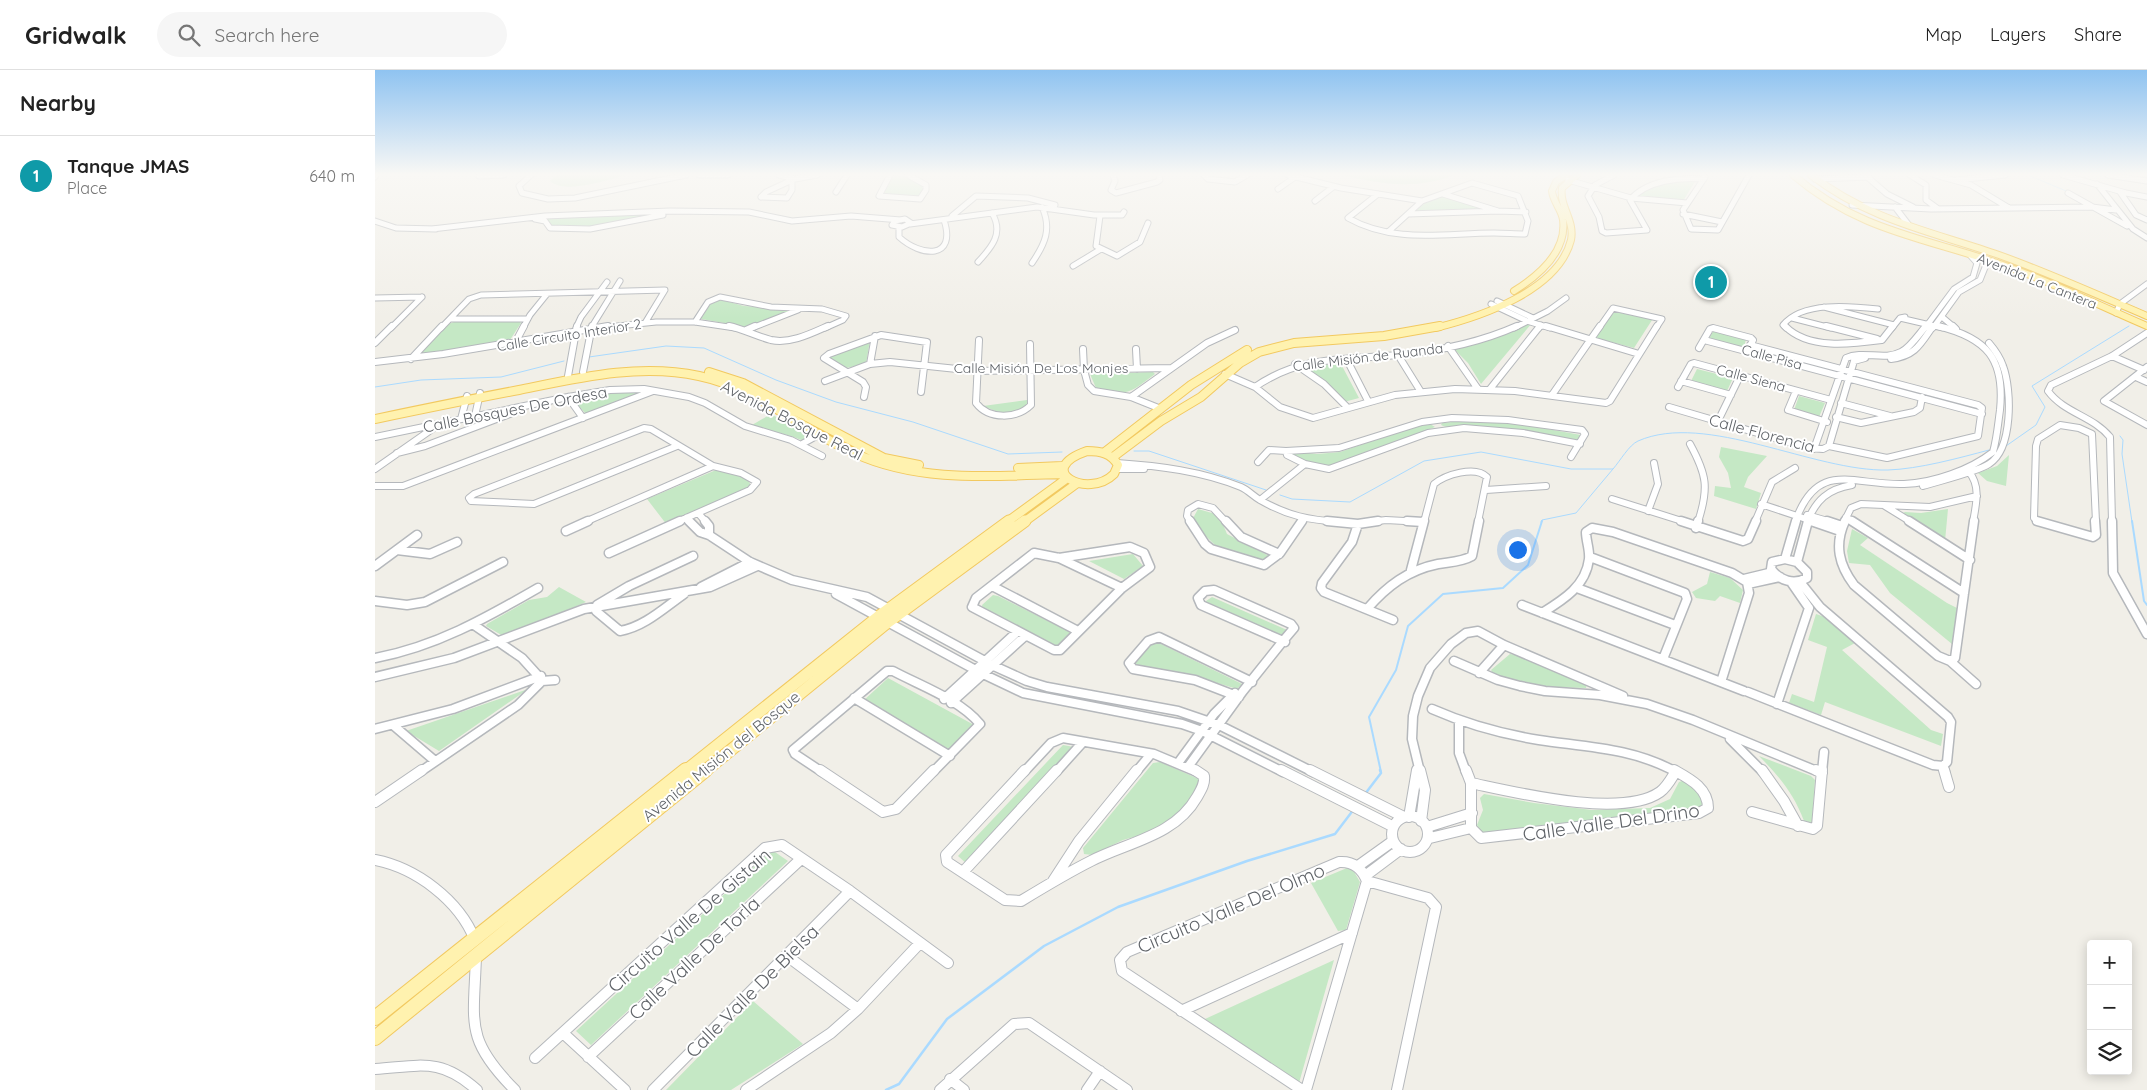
<!DOCTYPE html>
<html lang="en">
<head>
<meta charset="utf-8">
<style>
  body { margin:0; font-family:Quicksand,sans-serif; background:#f6f6f6; color:#222 }
  .controls { position:absolute; right:15px; bottom:15px; display:grid; overflow:hidden; border-radius:5px; box-shadow:0 2px 12px #0003 }
  .controls button { width:45px; height:45px; display:grid; place-items:center; padding:0; border:0; border-bottom:1px solid #e0e0e0; background:#fff; color:#222; font:25px sans-serif }
  .you { position:absolute; left:1142px; top:479px; width:18px; height:18px; margin:-12px; border:4px solid #fff; border-radius:50%; background:#1a73e8; box-shadow:0 0 0 8px #1a73e833 }
  .badge { display:grid; place-items:center; width:32px; height:32px; border-radius:50%; background:#0f766e; color:#fff; font-size:16px; font-weight:700 }
  .pin { position:absolute; translate:-50% -50%; border:2px solid #fff; box-shadow:0 1px 5px #0006 }
  .list { margin:0; padding:0; list-style:none }
  h2 { display:flex; justify-content:space-between; align-items:center; height:65px; margin:0; padding:0 20px; font-size:21px }
  h2 small { font-size:16px; font-weight:400; color:#767676 }
  .list li { display:grid; grid-template-columns:32px 1fr auto; gap:15px; align-items:center; box-sizing:border-box; height:80px; padding:0 20px; border-top:1px solid #e0e0e0 }
  .list b { display:block; font-size:19px; white-space:nowrap }
  .list p { margin:0; font-size:16px; white-space:nowrap; color:#767676 }
  .list em { font-size:16px; font-style:normal; color:#767676 }
  .icon { flex:none; width:28px; height:28px; fill:none; stroke:currentColor; stroke-width:2; stroke-linecap:round; stroke-linejoin:round }
  .map { position:relative; flex:none; width:1772px; height:1020px; overflow:hidden }
  header { display:flex; align-items:center; gap:30px; box-sizing:border-box; height:70px; padding:0 25px; background:#fff; border-bottom:1px solid #e0e0e0 }
  header strong { font-size:24px }
  nav { display:flex; gap:28px; margin-inline-start:auto; font-size:18px }
  .search { width:350px; height:45px; background:#f6f6f6; display:flex; align-items:center; gap:12px; box-sizing:border-box; padding:0 18px; border-radius:28px; color:#767676; font-size:19px }
  main { display:flex }
  aside { flex:1; background:#fff }
  .map>svg:first-child { display:block }
  .green { fill:#c5e8c5 }
  .lines { fill:none; stroke-linecap:round; stroke-linejoin:round }
  .stream-far2 { stroke:#aadaff; stroke-width:1 }
  .stream-far1 { stroke:#aadaff; stroke-width:2 }
  .stream { stroke:#aadaff; stroke-width:2.5 }
  .minor-far3-casing { stroke:#b5b8bc; stroke-width:7 }
  .minor-far2-casing { stroke:#b5b8bc; stroke-width:8 }
  .minor-far1-casing { stroke:#b5b8bc; stroke-width:11 }
  .minor-casing { stroke:#b5b8bc; stroke-width:12 }
  .major-far3-casing { stroke:#f2c960; stroke-width:8 }
  .major-far2-casing { stroke:#f2c960; stroke-width:10 }
  .major-far1-casing { stroke:#f2c960; stroke-width:13 }
  .major-casing { stroke:#f2c960; stroke-width:16 }
  .minor-far3 { stroke:#fff; stroke-width:5 }
  .minor-far2 { stroke:#fff; stroke-width:6 }
  .minor-far1 { stroke:#fff; stroke-width:8 }
  .minor { stroke:#fff; stroke-width:10 }
  .major-far3 { stroke:#fff2af; stroke-width:6 }
  .major-far2 { stroke:#fff2af; stroke-width:8 }
  .major-far1 { stroke:#fff2af; stroke-width:11 }
  .major { stroke:#fff2af; stroke-width:14 }
  .labels { text-anchor:middle; dominant-baseline:central; stroke-width:4; stroke-linejoin:round; paint-order:stroke }
  .far-street-label { font-size:14px; fill:#5f6368; stroke:#fff }
  .street-label { font-size:16px; fill:#5f6368; stroke:#fff }
  .near-street-label { font-size:19px; fill:#5f6368; stroke:#fff }
</style>
</head>
<body>
<header>
<strong>Gridwalk</strong>
<div class="search"><svg class="icon" aria-label="search" viewBox="0 0 24 24"><circle cx="10" cy="10" r="6"/><path d="M15 15l6 6"/></svg>Search here</div>
<nav><a>Map</a><a>Layers</a><a>Share</a></nav>
</header>
<main>
<aside>
<h2>Nearby<small></small></h2>
<ul class="list">
<li><span class="badge" style="background:#0f9aa8">1</span><div><b>Tanque JMAS</b><p>Place</p></div><em>640 m</em></li>
</ul>
</aside>
<div class="map">
<svg width="1772" height="1020" viewBox="0 0 1772 1020">
  <rect width="100%" height="100%" fill="#f1efe8"/>
  <path class="green" d="M181,105H252C234,109 190,125 175,111Z
    M519,105C529,105 545,109 549,120L543,127L506,124Z
    M967,105H1079C1042,120 1004,114 967,105Z
    M1305,110H1321L1308,131L1262,126L1272,119Z
    M1068,126L1105,137L1107,139L1040,142L1052,131Z
    M263,144L267,147L205,158L177,157L171,150L174,147Z
    M343,229L369,236L413,239L414,241L372,257L326,249L337,231Z
    M1238,238L1279,247L1259,278L1217,267Z
    M79,252H145L146,253L133,273L44,285L73,254Z
    M1157,253L1106,314L1093,293L1079,279L1116,269Z
    M1338,261L1371,269L1369,278L1334,269Z
    M495,270L491,294L471,298L454,289V286Z
    M966,294L984,328L969,332L927,297Z
    M1322,299L1358,308L1352,321L1316,311Z
    M778,302L780,304C756,322 752,328 721,318L715,304Z
    M263,323L264,325L216,343H210L200,332C211,321 247,323 263,323Z
    M1424,326L1450,333L1444,347L1419,340Z
    M652,330V336C633,347 628,344 608,336Z
    M396,344L436,367L426,370C410,363 393,361 377,355Z
    M1087,351L1145,354L1206,365L1202,371C1168,365 1135,359 1100,356C1090,355 1074,360 1066,355L1067,353Z
    M1055,354L1060,357L955,397L948,398L913,383L916,381L942,384L965,382L1031,359Z
    M1346,377L1392,386L1373,407L1369,417L1386,423L1381,439L1339,426L1340,416L1356,418L1353,403L1344,387Z
    M1634,385L1631,416L1612,411L1603,403L1622,396Z
    M341,400C351,402 374,405 376,416L292,455L272,429Z
    M823,439L844,445L852,464L894,486L889,492L840,475L816,452Z
    M1573,439L1570,471L1528,443L1530,442L1546,443Z
    M1477,459L1493,468L1485,475L1572,533L1582,538L1577,574L1515,523L1495,495L1474,493L1472,481Z
    M758,484L768,496L749,509L714,491Z
    M1335,502L1355,508L1368,520L1365,533L1345,526L1340,531L1321,528L1317,522L1332,514Z
    M184,517L211,532L135,565L128,566L111,556L112,554L154,530L172,527Z
    M618,525L623,526L697,563L685,576H681L608,539L607,535Z
    M837,527L912,560L908,567L828,533Z
    M1441,544L1450,547L1480,573L1467,580L1556,660L1568,664L1566,676L1450,632L1446,645L1414,633L1417,624L1439,632L1452,577L1433,570Z
    M782,572L867,614L862,619L816,605L765,597L760,593L776,574Z
    M1135,584L1141,585L1212,613L1211,618L1172,617L1119,605L1116,600Z
    M513,608L601,656L574,682L488,631Z
    M153,619L64,681L31,661Z
    M688,675L699,677L592,794L583,786Z
    M1384,686L1436,706L1440,710L1437,753L1429,751C1419,724 1404,706 1384,686Z
    M785,692L824,709L826,712L800,749L784,760L748,770L717,785L709,784L708,778L778,693Z
    M1310,710L1330,728L1326,737L1107,764L1102,755L1108,740L1105,728L1109,724L1159,733L1217,740L1275,738L1295,729L1304,712Z
    M397,780L413,791L216,975L201,961Z
    M972,798L978,800L985,812L971,860L963,861L936,813Z
    M959,890L924,1013L830,949Z
    M378,931L428,974L356,1020H291Z"/>
  <g class="lines">
    <path class="stream-far2" d="M1653,105L1703,126
      M214,287L291,276L329,278L401,310L461,332L538,352L633,384L687,382
      M0,317L46,310L126,307L189,291
      M1745,366L1748,370L1747,384L1757,452
      M1631,376L1661,355L1670,337L1657,316L1754,256
      M759,381H774L891,420
      M905,425L917,429L975,432L1049,391L1106,382L1196,399H1238C1245,391 1254,375 1263,371C1331,341 1439,402 1513,400C1544,399 1584,388 1614,380
      M1166,452L1167,450L1201,443L1238,399"/>
    <path class="stream-far1" d="M1757,451L1769,531L1772,535
      M1006,702L994,647L1021,600L1033,556L1068,524L1128,518L1153,495L1167,451"/>
    <path class="stream" d="M990,724L1006,703L1005,700
      M511,1020L524,1014L572,949L669,876L743,837L872,791L960,764L979,739"/>
    <defs>
      <path id="minor-far3" d="M156,105L144,116L147,123L173,129L200,128L311,105
        M324,105H353
        M404,105L420,109L442,105
        M515,105L504,126L545,129L551,120V115L533,105
        M738,105L740,111L736,120L741,123L782,112L785,110L784,105
        M829,105L833,109L860,112L872,105
        M913,105L966,118L1047,131
        M1239,105L1220,115L1213,126L1224,147L1227,161L1231,163L1272,160L1255,130C1272,110 1305,107 1329,109
        M1490,105L1512,124L1538,137
        M1535,105L1551,115V130L1562,138
        M1560,105L1596,115L1634,138
        M1688,105L1751,123L1772,127
        M1733,105L1772,111
        M104,106L129,105
        M0,107L1,105
        M1330,107L1308,140L1316,159L1343,160L1374,105
        M1440,109L1494,107
        M1193,110L1256,128L1312,133
        M1581,110L1630,105
        M1722,114L1758,159L1772,168
        M903,119L920,107
        M461,122L472,105
        M1745,122L1761,145L1772,150
        M1693,123L1752,156
        M1003,124L973,148C1019,174 1069,163 1119,163C1130,163 1140,164 1150,164L1153,151L1143,126L1097,113L1047,131L1013,162
        M1068,124L1123,141L1151,142
        M386,127L412,128L417,120V109
        M386,127L391,122L417,110
        M940,131L958,117
        M1477,135L1556,139L1717,137L1741,140
        M1520,137L1533,154
        M1033,144L1123,141
        M1308,144L1347,152
        M577,146L601,126L653,128L680,135
        M725,146L721,176L742,186L765,172L773,153
        M160,149L170,151L175,158L215,159L288,145
        M530,149L536,153L527,157L517,155L520,151Z
        M0,151L21,158L61,159
        M535,154L662,137L719,145H747L749,142
        M524,158V167C546,187 582,190 569,150
        M57,159L170,146L295,141L374,142L417,151L476,146L526,150
        M603,192C617,177 629,163 617,143
        M657,193C670,174 677,159 667,137
        M698,196L726,179
        M0,228L47,227
        M1122,231L1158,248
        M1116,234L1152,251L1175,258
        M1449,237L1519,255
        M1741,243L1745,234L1772,214
        M1567,247L1580,258
        M1417,248L1456,258
        M1525,248L1568,258
        M75,249H152
        M320,252L360,258
        M320,252L333,232L345,227L396,237L447,239L471,246L468,250L450,258
        M16,258L47,227
        M66,258L94,229L106,225L290,220L270,253
        M148,258L155,245L172,224
        M201,258L206,247L232,212
        M216,258L245,211
        M224,258L281,252H320
        M377,258L423,240
        M1139,258L1173,241L1191,228
        M1164,258L1166,255
        M1224,258L1238,238L1287,249L1281,258
        M1411,258L1408,255C1427,231 1476,236 1503,239
        M1517,258L1525,248L1530,247
        M1550,258L1579,219L1598,207L1602,193L1594,184
        M1558,258L1584,222L1605,210L1613,190"/>
      <path id="minor-far2" d="M354,256C368,259 381,266 396,270C415,274 435,264 453,256
        M1171,256L1264,284
        M1410,256C1433,280 1477,274 1507,270L1518,256
        M1451,256L1502,269
        M1578,256L1581,259
        M371,260L380,256
        M604,270L601,333C614,350 642,349 656,335L655,274
        M1329,270L1607,344
        M0,273L17,256
        M140,273L149,256
        M1073,276L1103,319
        M1324,278L1335,259L1338,258L1376,268L1378,270L1374,279
        M708,279L709,300L713,315L719,321L756,327L786,339
        M761,279L762,299
        M1023,285L1046,322
        M1737,286L1769,300
        M36,289L67,256
        M1516,289C1540,286 1545,275 1558,256
        M972,290L993,331
        M0,292L68,284L233,256
        M495,294L500,266
        M920,294L949,314L972,337
        M1772,297L1729,331L1772,355
        M208,302L217,256
        M850,304L880,317L905,337L938,348L1020,325L1080,319L1140,321L1231,333L1235,331L1282,256
        M193,306L202,256
        M1761,307L1772,312
        M450,311L495,294L515,292L601,301L796,298
        M1306,311L1356,325
        M880,317C926,285 970,290 1023,285C1063,281 1104,273 1142,256
        M1303,317L1316,294L1319,293L1456,330
        M1115,319L1165,256
        M1421,321L1413,340L1452,352
        M1177,325L1225,256
        M193,327L208,348
        M489,327L491,317L488,312L449,288L454,284L506,265L552,272L546,322
        M756,327L832,273L860,260
        M1466,333L1515,346
        M1294,337L1434,378L1448,379L1454,376L1512,388L1603,366L1607,338L1603,335L1375,275
        M100,346L105,323
        M1461,347L1486,353L1539,342L1545,338L1547,327
        M86,349L92,326
        M1343,351L1365,306
        M0,367L193,327L235,320L269,319L314,327L330,333L370,356L416,370L447,386
        M427,374L445,364
        M1315,374C1332,405 1334,418 1323,452
        M302,376L159,434L96,431L94,428L99,424L269,358L276,359L338,396L366,403L382,412L375,420L302,452
        M1454,376L1479,291L1490,288
        M1439,379L1471,288C1488,280 1509,291 1526,282C1535,278 1544,264 1551,256
        M22,383L50,376L148,339
        M883,392L894,380L911,381
        M742,393C785,396 826,401 866,417C873,420 878,426 885,430C913,446 934,450 965,452
        M930,394L912,385L911,381L964,378L1047,352L1077,348L1133,350L1207,360L1210,364L1196,387
        M0,399L60,357
        M742,399H769
        M1594,402C1606,416 1601,435 1598,452
        M0,416H28L278,321
        M1548,416C1564,411 1602,402 1614,394C1638,379 1637,320 1628,296C1625,287 1620,280 1614,273
        M1111,420L1171,416
        M1237,429L1310,452
        M885,430L930,394L954,399L1053,363L1089,358L1148,363L1205,374
        M1386,434L1440,452
        M1510,436L1536,452
        M1273,441L1283,414L1279,393
        M323,443L331,452
        M1432,445L1456,452
        M1471,447L1479,452
        M311,448L315,452
        M210,452L338,396
        M816,452L812,446L813,440L823,434L838,438L851,452
        M926,452L928,449
        M994,452L1011,450L1048,452
        M1049,452L1059,414C1070,405 1100,395 1112,407L1103,452
        M1380,452L1397,412L1420,398
        M1420,452C1443,388 1478,416 1529,414C1558,413 1595,400 1618,382C1622,368 1623,354 1625,340C1630,289 1612,268 1563,256
        M1432,452C1441,430 1453,419 1477,415
        M1469,452L1476,438L1486,434L1555,437L1602,426
        M1663,452L1659,448L1661,376L1663,369L1685,355L1704,358L1717,364L1721,452
        M1737,452L1735,367C1718,346 1689,343 1673,321L1676,315L1737,286L1772,263"/>
      <path id="minor-far1" d="M314,451L325,462L334,465L375,492L417,510L492,527L619,596L652,611L672,617L803,641L844,655L938,702
        M330,451L334,456V465
        M815,451L830,474L836,479L889,495L905,483L927,451
        M851,451L866,467L904,484
        M952,451L983,454L1003,451
        M1032,451L1048,452
        M1306,451L1368,471L1373,469L1381,451
        M1436,451L1465,461
        M1452,451L1467,456
        M1470,451C1459,475 1464,495 1479,515L1563,586L1575,591L1601,614
        M1477,451L1589,523
        M1534,451L1595,490
        M1662,451L1718,467L1721,465L1720,451
        M1737,451L1738,503L1772,564
        M983,454L977,472L947,513L946,518L949,522L1018,550
        M1321,458L1323,451
        M191,461L213,451
        M755,477L769,483L775,497L747,518L685,580H679L597,537L601,528L659,483L684,488Z
        M22,480L55,484L82,472
        M234,483L305,451
        M1215,487L1310,523L1312,529L1288,589
        M684,488L747,518
        M1410,489L1421,451
        M1410,489L1422,492L1432,502V508C1419,515 1405,511 1396,499L1397,492Z
        M1422,492L1433,451
        M0,496L42,465
        M1036,500L1049,451
        M1369,509L1398,502
        M1416,512L1434,538
        M1425,512L1445,537L1573,647L1576,652L1572,692L1568,696
        M1373,514L1405,507
        M617,516L703,561
        M326,517L375,492
        M1202,518L1300,555
        M839,520L916,554L919,558L908,571L826,535L823,528L830,521Z
        M309,524C289,538 269,557 245,561L221,541L222,535L254,516L318,486
        M461,524L608,604L648,623L807,654L827,661L908,702
        M0,531L32,535L50,532L128,492
        M1147,535L1369,621
        M992,539C1012,516 1033,500 1063,494C1074,492 1087,492 1097,486L1104,451
        M1167,543C1188,530 1211,516 1214,489C1215,480 1211,471 1211,462L1217,458L1238,462L1357,503L1372,512L1374,523L1346,612
        M99,555L147,588L166,609
        M908,571L910,572
        M0,588C60,577 111,548 163,518
        M1079,591L1123,610L1145,616L1170,621L1225,625L1272,634L1318,650L1444,702
        M1575,591L1580,588L1599,451
        M1104,603L1129,575
        M0,607L79,588L209,539L335,517L382,496
        M167,611L180,610
        M1373,622L1558,695L1568,696
        M864,627L820,610L758,599L754,593L773,571L784,567L877,612
        M479,628L575,686
        M569,629L643,561
        M576,633L650,566
        M1402,634L1434,538
        M1057,639C1091,654 1127,664 1164,670C1211,677 1258,678 1301,702
        M1084,651V683L1091,702
        M18,655L60,691
        M0,659L78,639L166,606
        M1355,669L1388,702
        M803,693L839,644L860,623
        M1568,696L1570,702
        M813,697L868,621L908,571
        M45,702L143,635L167,611
        M447,702L420,684L418,680L512,601H518C546,616 584,629 605,654L558,702
        M649,702L676,673L688,668L779,684L822,702
        M681,702L708,672
        M761,702L776,684
        M1042,702V699
        M1045,702L1037,669L1038,646L1043,626L1055,598L1076,574L1091,563L1103,561L1129,575L1248,626
        M1447,702L1449,682"/>
      <path id="minor" d="M445,700L508,742L521,739L559,700
        M650,700L571,785L572,792L630,830L646,831C669,817 692,803 716,791C753,772 800,766 822,727C826,720 830,714 829,706L820,700
        M906,700L1017,756
        M935,700L1029,747
        M1045,700L1050,720L1046,751
        M1091,700L1096,713V758L1106,768L1324,743L1333,738C1333,718 1315,709 1299,700
        M1387,700L1409,731L1423,756
        M1441,700L1447,703
        M1569,700L1574,717
        M1096,713C1139,722 1247,749 1285,722C1292,717 1296,709 1301,701
        M0,732L47,700
        M1377,742L1438,759L1442,756L1447,700
        M1017 764a18 18 0 1 1 36 0a18 18 0 1 1-36 0Z
        M1034,747L1042,700
        M1052,757L1097,743
        M1055,768L1096,758
        M0,790C41,798 84,830 100,870
        M983,796L1018,771
        M588,802L682,700
        M990,806L1026,779
        M678,811L704,771L762,700
        M992,811L1053,828L1061,837L1022,1020
        M101,886C99,953 89,969 140,1020
        M412,886L483,939
        M806,941L977,863
        M188,963L250,1020
        M213,987L426,789
        M160,988L390,778L407,775L475,821L573,893
        M0,999C46,996 65,987 102,1020
        M575,1009L589,1020
        M278,1020L475,821
        M371,1020L456,963L483,939L545,873
        M565,1020L639,954L654,953L752,1020
        M712,1020L725,1001
        M927,1020L747,901L745,890L752,882L964,792C978,791 987,798 992,811L931,1020"/>
      <path id="major-far3" d="M1418,105C1484,161 1547,167 1625,194C1675,211 1723,235 1772,256
        M1436,105C1496,151 1555,161 1624,185C1674,203 1723,225 1772,246
        M1139,221C1163,206 1192,182 1188,150C1187,140 1178,132 1177,121L1181,112L1191,105
        M1060,258C1105,247 1183,221 1196,170C1200,150 1184,136 1187,118L1202,105"/>
      <path id="major-far2" d="M334,302L368,313L509,388L544,395
        M0,349C48,339 96,329 144,320C203,308 264,293 324,306C382,318 426,359 479,383C544,413 617,406 687,404
        M712,381C725,381 736,383 743,395L739,404C713,430 657,400 712,381Z
        M730,382L816,315L872,280
        M738,387L786,351L826,327L865,293L884,282L919,273L1009,266L1065,256
        M643,398L687,396
        M632,452L691,409
        M649,452L701,414"/>
      <path id="major-far1" d="M309,702L503,547L634,451
        M329,702L513,552L650,451"/>
      <path id="major" d="M0,948L311,700
        M0,968L330,700"/>
    </defs>
    <use href="#minor-far3" class="minor-far3-casing"/>
    <use href="#minor-far2" class="minor-far2-casing"/>
    <use href="#minor-far1" class="minor-far1-casing"/>
    <use href="#minor" class="minor-casing"/>
    <use href="#major-far3" class="major-far3-casing"/>
    <use href="#major-far2" class="major-far2-casing"/>
    <use href="#major-far1" class="major-far1-casing"/>
    <use href="#major" class="major-casing"/>
    <use href="#minor-far3" class="minor-far3"/>
    <use href="#minor-far2" class="minor-far2"/>
    <use href="#minor-far1" class="minor-far1"/>
    <use href="#minor" class="minor"/>
    <use href="#major-far3" class="major-far3"/>
    <use href="#major-far2" class="major-far2"/>
    <use href="#major-far1" class="major-far1"/>
    <use href="#major" class="major"/>
  </g>
  <linearGradient id="sky" x2="0" y2="1"><stop stop-color="#8fc3f1"/><stop offset="0.42" stop-color="#f9f8f5"/><stop offset="1" stop-color="#f9f8f5" stop-opacity="0"/></linearGradient>
  <rect width="1772" height="248" fill="url(#sky)"/>
  <g class="labels">
    <g class="far-street-label">
      <text transform="translate(1662 211) rotate(22)">Avenida La Cantera</text>
      <text transform="translate(194 265) rotate(-9)">Calle Circuito Interior 2</text>
      <text transform="translate(993 287) rotate(-7)">Calle Misión de Ruanda</text>
      <text transform="translate(1397 287) rotate(15)">Calle Pisa</text>
      <text x="666" y="298">Calle Misión De Los Monjes</text>
      <text transform="translate(1376 308) rotate(15)">Calle Siena</text>
    </g>
    <g class="street-label">
      <text transform="translate(140 339) rotate(-11)">Calle Bosques De Ordesa</text>
      <text transform="translate(417 350) rotate(27)">Avenida Bosque Real</text>
      <text transform="translate(1387 363) rotate(15)">Calle Florencia</text>
      <text transform="translate(346 686) rotate(-39)">Avenida Misión del Bosque</text>
    </g>
    <g class="near-street-label">
      <text transform="translate(1236 752) rotate(-8)">Calle Valle Del Drino</text>
      <text transform="translate(856 838) rotate(-23)">Circuito Valle Del Olmo</text>
      <text transform="translate(314 850) rotate(-41)">Circuito Valle De Gistain</text>
      <text transform="translate(319 888) rotate(-43)">Calle Valle De Torla</text>
      <text transform="translate(377 921) rotate(-45)">Calle Valle De Bielsa</text>
    </g>
  </g>
</svg>
<div class="controls">
<button>+</button>
<button>−</button>
<button><svg class="icon" aria-label="layers" viewBox="0 0 24 24"><path d="M12 4l9 5-9 5-9-5zM3 14l9 5 9-5"/></svg></button>
</div>
<div class="you"></div>
<div class="pin badge" style="left:1336px;top:212px;background:#0f9aa8">1</div>
</div>
</main>
</body>
</html>
